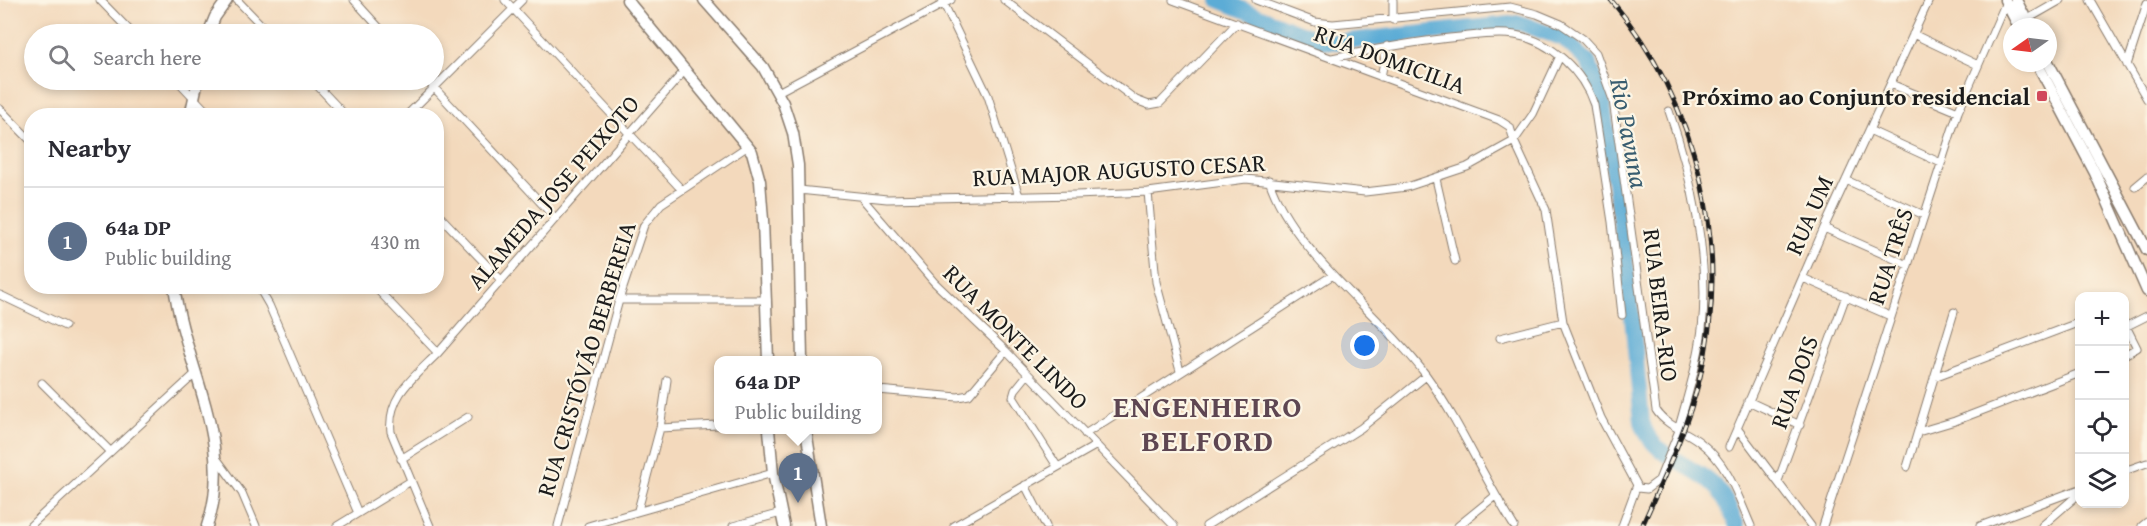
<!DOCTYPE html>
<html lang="en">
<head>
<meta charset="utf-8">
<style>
  body { margin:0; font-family:"Gentium Book Plus",serif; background:#f7f7f7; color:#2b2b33 }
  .controls { position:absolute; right:18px; bottom:18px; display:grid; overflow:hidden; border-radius:12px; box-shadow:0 3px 9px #0003 }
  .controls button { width:54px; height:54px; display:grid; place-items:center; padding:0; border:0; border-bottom:2px solid #e1e1e2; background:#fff; color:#2b2b33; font:30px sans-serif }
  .compass { position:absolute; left:2003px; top:18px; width:54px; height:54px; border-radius:50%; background:#fff; box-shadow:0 3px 9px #0003; rotate:256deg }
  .you { position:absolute; left:1365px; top:346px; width:21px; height:21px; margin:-15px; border:4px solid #fff; border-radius:50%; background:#1a73e8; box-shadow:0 0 0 9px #1a73e833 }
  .badge { display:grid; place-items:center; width:39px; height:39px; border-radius:50%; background:#d93025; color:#fff; font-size:20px; font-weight:700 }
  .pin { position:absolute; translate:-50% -50px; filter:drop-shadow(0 2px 3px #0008) }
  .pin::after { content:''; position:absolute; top:32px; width:21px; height:18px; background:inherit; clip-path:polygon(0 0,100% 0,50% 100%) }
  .popup { position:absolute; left:714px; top:356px; width:168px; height:78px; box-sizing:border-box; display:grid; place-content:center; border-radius:12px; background:#fff; filter:drop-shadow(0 2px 4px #0005); font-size:20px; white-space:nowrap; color:#7c7c81 }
  .popup b { font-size:22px; color:#2b2b33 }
  .popup::after { content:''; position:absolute; left:50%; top:100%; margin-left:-12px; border:12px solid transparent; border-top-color:#fff }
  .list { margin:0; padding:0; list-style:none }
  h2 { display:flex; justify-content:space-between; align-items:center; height:78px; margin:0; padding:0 24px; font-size:26px }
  h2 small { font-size:20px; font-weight:400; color:#7c7c81 }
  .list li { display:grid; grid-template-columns:39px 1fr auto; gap:18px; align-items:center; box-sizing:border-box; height:108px; padding:0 24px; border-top:2px solid #e1e1e2 }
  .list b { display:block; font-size:22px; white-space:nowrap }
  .list p { margin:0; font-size:20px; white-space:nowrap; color:#7c7c81 }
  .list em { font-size:20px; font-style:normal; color:#7c7c81 }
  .icon { flex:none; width:33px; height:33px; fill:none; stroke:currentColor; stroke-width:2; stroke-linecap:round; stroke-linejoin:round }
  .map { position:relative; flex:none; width:2147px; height:526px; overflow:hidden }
  .search { position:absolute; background:#fff; box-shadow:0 3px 9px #0003; left:24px; top:24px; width:420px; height:66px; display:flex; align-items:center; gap:15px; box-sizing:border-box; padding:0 21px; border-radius:33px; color:#7c7c81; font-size:22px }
  .panel { position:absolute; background:#fff; box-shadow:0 3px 9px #0003; left:24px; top:108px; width:420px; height:186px; border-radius:24px }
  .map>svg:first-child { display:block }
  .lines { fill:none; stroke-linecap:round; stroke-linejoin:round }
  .river { stroke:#5bacd6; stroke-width:16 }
  .minor-casing { stroke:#887a6c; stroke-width:9 }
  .secondary-casing { stroke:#887a6c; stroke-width:13 }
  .primary-casing { stroke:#887a6c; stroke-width:13 }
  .minor { stroke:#fff; stroke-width:7 }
  .secondary { stroke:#fff; stroke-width:10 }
  .primary { stroke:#fff; stroke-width:10 }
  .rail-casing { stroke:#1c1c1c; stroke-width:5 }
  .rail { stroke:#fcf5e5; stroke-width:3; stroke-dasharray:9; stroke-linecap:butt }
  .poi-dot { fill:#d1495b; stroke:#fcf5e5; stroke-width:2 }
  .labels { text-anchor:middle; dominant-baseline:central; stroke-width:4.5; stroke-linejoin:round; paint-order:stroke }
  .street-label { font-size:24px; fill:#1c1c1c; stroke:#fcf5e5 }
  .poi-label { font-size:24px; font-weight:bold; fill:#1c1c1c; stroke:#fcf5e5; text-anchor:end }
  .water-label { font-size:26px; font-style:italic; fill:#385d70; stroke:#fcf5e5 }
  .district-label { font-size:30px; font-weight:bold; letter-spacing:1.5px; fill:#5e4652; stroke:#fcf5e5 }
</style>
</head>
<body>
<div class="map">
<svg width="2147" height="526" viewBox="0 0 2147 526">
  <rect width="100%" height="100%" fill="#fcf5e5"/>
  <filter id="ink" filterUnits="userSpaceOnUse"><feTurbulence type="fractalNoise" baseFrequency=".0167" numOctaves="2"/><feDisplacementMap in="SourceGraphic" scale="12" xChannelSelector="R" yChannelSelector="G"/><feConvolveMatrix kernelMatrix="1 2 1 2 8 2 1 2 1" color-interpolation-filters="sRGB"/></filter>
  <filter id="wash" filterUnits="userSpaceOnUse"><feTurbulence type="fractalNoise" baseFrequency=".008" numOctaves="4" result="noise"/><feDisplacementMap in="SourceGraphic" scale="24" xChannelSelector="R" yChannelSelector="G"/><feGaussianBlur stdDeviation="1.35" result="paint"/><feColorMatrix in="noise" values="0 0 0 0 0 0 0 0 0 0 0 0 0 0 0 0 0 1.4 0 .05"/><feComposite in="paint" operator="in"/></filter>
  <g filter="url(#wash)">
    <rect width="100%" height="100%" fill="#f3d9bc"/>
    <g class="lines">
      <path class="river" d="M1219,0L1320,41L1337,42L1520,23L1564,39L1588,62L1601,93L1616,190L1629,285L1642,422C1652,458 1690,462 1714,485C1725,496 1731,512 1737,526"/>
    </g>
  </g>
  <g filter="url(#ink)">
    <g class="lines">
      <defs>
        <path id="minor" d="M100,0L133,34
          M237,0L270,34
          M354,0L385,34
          M505,0L681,189
          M942,0L988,96L1019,196
          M1004,0L1136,100L1149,105L1160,103L1237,23
          M1173,0L1499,120L1510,127L1514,141L1546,210L1563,322L1601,418L1637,485L1622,526
          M1256,0L1315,22L1333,24L1510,7L1537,14L1561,24L1583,39L1596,53L1613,100L1656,410C1666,426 1687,431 1701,443C1728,464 1738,496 1751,526
          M2090,0L2147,99
          M1393,20V0
          M2026,20L2061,0
          M1913,34L1978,65
          M1332,58C1375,49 1417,41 1460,37C1478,35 1498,32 1515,35C1552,41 1583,72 1594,105L1612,222L1622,315
          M2127,65L2147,3
          M1381,77L1387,46
          M177,80L211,116
          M312,80L346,116
          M427,80L555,218
          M1891,84L1958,112
          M778,92L951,0
          M0,109L32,142
          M1669,111C1692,177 1710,258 1702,329C1698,362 1688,395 1679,427
          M406,116L522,0
          M1869,130L1941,163
          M1436,179L1455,261
          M1269,180C1292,252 1381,314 1426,375C1460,422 1483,477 1514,526
          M1846,180L1924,215
          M2135,187L2147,177
          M799,190L887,199L1076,195L1148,192L1246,179L1365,192L1407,187L1467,167L1514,141L1533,114L1560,56
          M1148,192L1156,282L1180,371
          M861,197L934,282L1006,351L1174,526
          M436,212L501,280
          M1824,228L1908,265
          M1803,278L1890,316
          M258,286L269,305L358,513
          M374,286L438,353
          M0,295L65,326
          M619,300H767
          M2124,322L2137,348L2124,355
          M2127,326L2147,316
          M1500,338L1563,322
          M1028,374L1015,390L1013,397L1057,466
          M1934,377L2080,322
          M42,383L110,451
          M878,390L958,397L969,395L1006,351
          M1748,401L1800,425
          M660,428L718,425
          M1737,428L1811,526
          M1918,432L1955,421L2080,373
          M1085,434L1333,275
          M1729,447L1824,228L1929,0
          M217,459L242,493L256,526
          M401,459L468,417
          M1907,467L1954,312
          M2124,471L2147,463
          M1778,481L1846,296
          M1025,485L1046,526
          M1637,488L1647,489L1659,480L1680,428
          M638,510L660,428L667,380
          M30,526L195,374
          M337,526L411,481
          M430,526L391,432C387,396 414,377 438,353L686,69
          M558,526L619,300L644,225L661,204L748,146
          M588,526L773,473
          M733,526L781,513
          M954,526L1095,446
          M1206,526L1361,428L1426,376
          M1458,526L1495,496
          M1823,526L1958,112L2006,2
          M1980,526L2080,489
          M2042,526L2080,493
          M2142,526L2147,522"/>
        <path id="secondary" d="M627,0L752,152L760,181L763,220L768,360
          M704,0L763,67L783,103L793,133L798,165L802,360
          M208,34L215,17L227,0
          M190,116L198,80
          M174,286C185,368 236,444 207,526
          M769,430L773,473L784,526
          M806,430L821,526"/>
        <path id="primary" d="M2005,0L2019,27
          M2016,0L2030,27
          M2048,62L2147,250
          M2037,63L2095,173L2147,291"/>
      </defs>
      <use href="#minor" class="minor-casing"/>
      <use href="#secondary" class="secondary-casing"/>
      <use href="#primary" class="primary-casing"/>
      <use href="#minor" class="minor"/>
      <use href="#secondary" class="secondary"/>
      <use href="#primary" class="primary"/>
      <defs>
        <path id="rail" d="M1611,0C1698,103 1732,246 1700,377C1687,429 1664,477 1642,526"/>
      </defs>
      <use href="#rail" class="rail-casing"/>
      <use href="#rail" class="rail"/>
    </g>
  </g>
  <rect class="poi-dot" x="2036" y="90" width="12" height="12" rx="3"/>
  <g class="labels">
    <g class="street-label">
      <text transform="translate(1390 59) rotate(20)">RUA DOMICILIA</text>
      <text transform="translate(1119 170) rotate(-3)">RUA MAJOR AUGUSTO CESAR</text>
      <text transform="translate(553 192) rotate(-49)">ALAMEDA JOSE PEIXOTO</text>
      <text transform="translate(1809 215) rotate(-66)">RUA UM</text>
      <text transform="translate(1890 256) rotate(-72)">RUA TRÊS</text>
      <text transform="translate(1661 305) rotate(83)">RUA BEIRA-RIO</text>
      <text transform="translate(1016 337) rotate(45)">RUA MONTE LINDO</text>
      <text transform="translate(586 359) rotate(-73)">RUA CRISTÓVÃO BERBEREIA</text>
      <text transform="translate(1794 382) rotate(-70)">RUA DOIS</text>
    </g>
    <g class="poi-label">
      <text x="2030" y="96">Próximo ao Conjunto residencial</text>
    </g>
    <g class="water-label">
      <text transform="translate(1630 133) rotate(79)">Rio Pavuna</text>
    </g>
    <g class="district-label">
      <text x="1208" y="406">ENGENHEIRO<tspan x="1208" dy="34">BELFORD</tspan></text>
    </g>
  </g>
</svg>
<div class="controls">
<button>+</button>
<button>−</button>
<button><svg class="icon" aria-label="locate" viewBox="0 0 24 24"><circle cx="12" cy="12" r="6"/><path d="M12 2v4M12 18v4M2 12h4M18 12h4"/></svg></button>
<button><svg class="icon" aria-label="layers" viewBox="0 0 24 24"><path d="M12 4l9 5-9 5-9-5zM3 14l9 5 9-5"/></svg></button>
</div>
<svg class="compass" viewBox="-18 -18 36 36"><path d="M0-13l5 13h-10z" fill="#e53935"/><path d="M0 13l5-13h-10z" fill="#7c7c81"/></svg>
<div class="you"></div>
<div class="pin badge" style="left:798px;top:503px;background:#5c6f8a">1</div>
<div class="popup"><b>64a DP</b>Public building</div>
<div class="search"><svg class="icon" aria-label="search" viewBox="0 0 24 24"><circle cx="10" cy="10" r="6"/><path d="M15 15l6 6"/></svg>Search here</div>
<section class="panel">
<h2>Nearby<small></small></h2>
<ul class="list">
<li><span class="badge" style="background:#5c6f8a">1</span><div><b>64a DP</b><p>Public building</p></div><em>430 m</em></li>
</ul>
</section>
</div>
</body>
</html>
